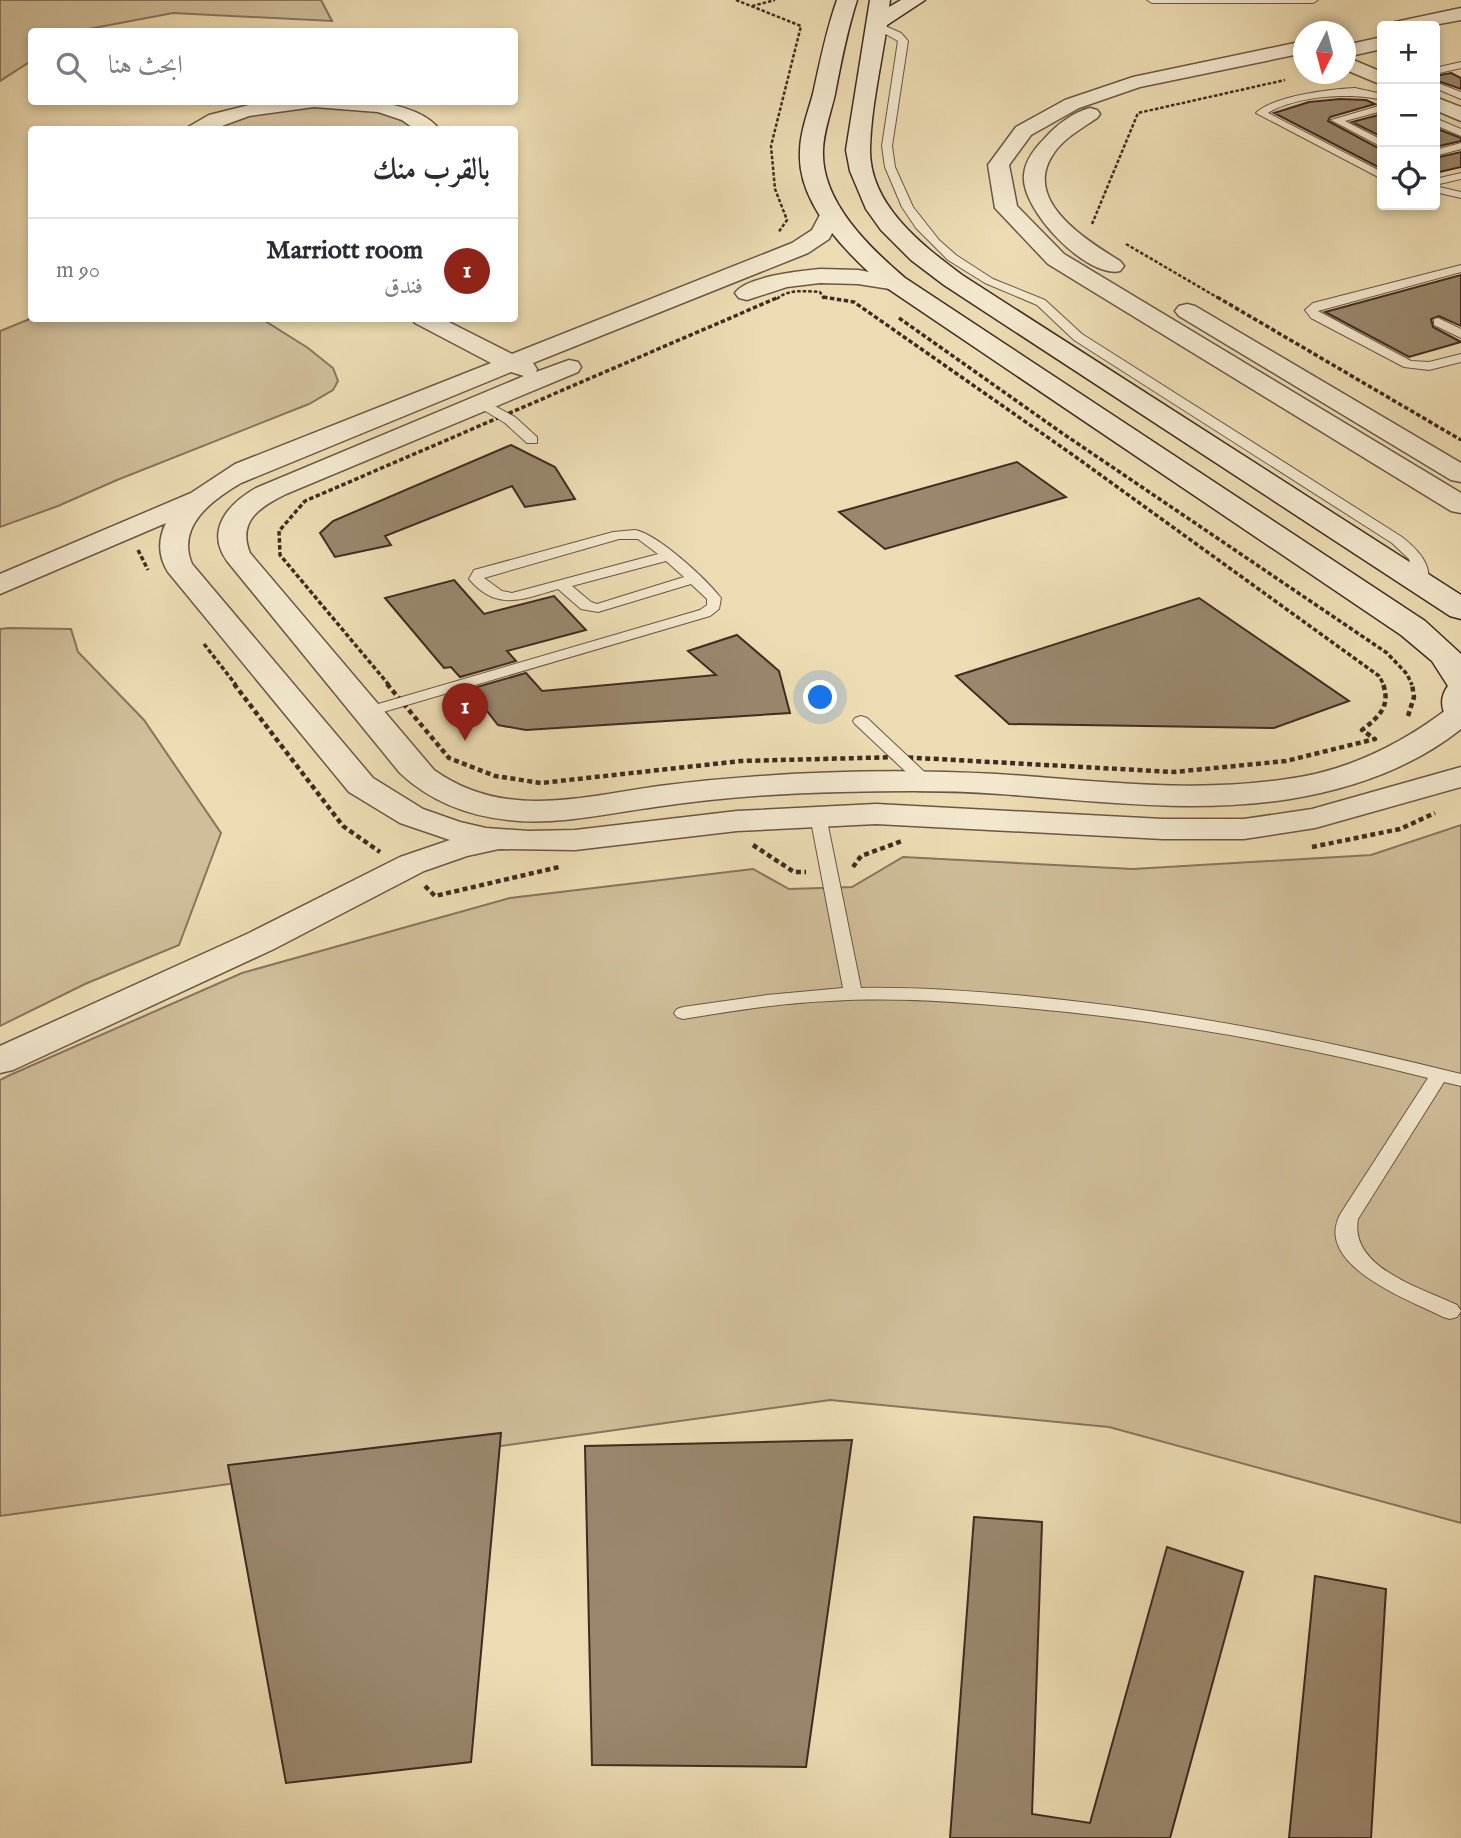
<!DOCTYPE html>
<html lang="ar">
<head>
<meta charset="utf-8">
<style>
  body { margin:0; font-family:"IM FELL English",Amiri,serif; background:#f2f2f3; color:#2b2b33; direction:rtl }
  .controls { position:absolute; right:21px; top:21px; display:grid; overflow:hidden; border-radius:7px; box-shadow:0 4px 10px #0003 }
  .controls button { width:63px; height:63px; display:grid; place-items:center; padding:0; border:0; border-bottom:2px solid #e1e1e2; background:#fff; color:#2b2b33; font:35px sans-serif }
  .compass { position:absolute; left:1293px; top:21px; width:63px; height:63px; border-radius:50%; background:#fff; box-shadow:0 4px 10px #0003; rotate:186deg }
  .you { position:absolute; left:821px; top:698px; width:24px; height:24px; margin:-18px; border:5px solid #fff; border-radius:50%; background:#1a73e8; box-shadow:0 0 0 10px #1a73e833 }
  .badge { display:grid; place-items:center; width:46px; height:46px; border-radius:50%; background:#8f2418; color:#fff; font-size:23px; font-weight:700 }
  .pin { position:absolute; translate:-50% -58px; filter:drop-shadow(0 2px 4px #0008) }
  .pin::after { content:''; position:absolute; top:37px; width:24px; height:21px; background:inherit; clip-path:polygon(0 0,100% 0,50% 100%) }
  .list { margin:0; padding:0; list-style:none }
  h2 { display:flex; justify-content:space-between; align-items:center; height:91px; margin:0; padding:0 28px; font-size:30px }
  h2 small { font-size:23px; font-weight:400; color:#7c7c81 }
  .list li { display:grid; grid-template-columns:46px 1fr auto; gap:21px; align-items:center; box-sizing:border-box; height:105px; padding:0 28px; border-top:2px solid #e1e1e2 }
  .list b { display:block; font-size:26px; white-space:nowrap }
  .list p { margin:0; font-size:23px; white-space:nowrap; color:#7c7c81 }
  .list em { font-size:23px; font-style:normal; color:#7c7c81 }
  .icon { flex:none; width:38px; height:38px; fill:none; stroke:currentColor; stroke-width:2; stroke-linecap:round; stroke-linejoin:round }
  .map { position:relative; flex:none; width:1461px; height:1838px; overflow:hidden; direction:ltr }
  .search { position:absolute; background:#fff; box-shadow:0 4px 10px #0003; left:28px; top:28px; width:490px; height:77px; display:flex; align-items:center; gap:18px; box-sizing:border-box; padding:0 24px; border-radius:7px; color:#7c7c81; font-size:26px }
  .panel { position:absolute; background:#fff; box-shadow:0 4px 10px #0003; left:28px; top:126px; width:490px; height:196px; border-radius:7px; direction:rtl }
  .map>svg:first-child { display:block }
  .green { fill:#d0be9a; stroke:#88745e; stroke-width:2 }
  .building { fill:#9a876d; stroke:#402a21; stroke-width:2 }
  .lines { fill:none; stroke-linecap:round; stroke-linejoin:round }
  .lane-casing { stroke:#6b5646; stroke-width:2 }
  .street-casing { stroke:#6b5646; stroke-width:3 }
  .secondary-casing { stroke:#402a21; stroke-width:3 }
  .path-far2 { stroke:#402a21; stroke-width:2.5; stroke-dasharray:3.5 2; stroke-linecap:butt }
  .path-far1 { stroke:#402a21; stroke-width:3.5; stroke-dasharray:4.5 2.5; stroke-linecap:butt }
  .path { stroke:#402a21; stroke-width:4.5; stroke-dasharray:5 3.5; stroke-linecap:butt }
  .lane { fill:#f3e8ce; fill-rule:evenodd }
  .street { fill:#f3e8ce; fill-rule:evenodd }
  .secondary { fill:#f3e8ce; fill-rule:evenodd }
</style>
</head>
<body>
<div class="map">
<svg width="1461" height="1838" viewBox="0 0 1461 1838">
  <rect width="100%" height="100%" fill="#eddcb3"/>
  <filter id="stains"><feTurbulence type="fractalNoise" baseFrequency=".00286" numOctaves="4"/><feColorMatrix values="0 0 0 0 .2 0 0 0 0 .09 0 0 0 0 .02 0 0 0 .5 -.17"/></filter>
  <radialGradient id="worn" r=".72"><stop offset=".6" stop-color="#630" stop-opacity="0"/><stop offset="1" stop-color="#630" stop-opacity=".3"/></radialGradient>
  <path class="green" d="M0,0H321L332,21L173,13L78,31L32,32L31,61L0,81Z
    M325,106C354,108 392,109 415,129L208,130C251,113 279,108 325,106Z
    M32,318L262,319L308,348L333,368L338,381L333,390L309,404L117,480L58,506L0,527V331Z
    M9,628L71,629L78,652L144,720L221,833L179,945L85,984L0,1026V629Z
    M1461,825V1523L1109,1427L830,1400L0,1516V1080L10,1075L242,973L510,898L753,869L789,889L852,887L903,857L1133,869L1371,855Z"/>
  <path class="building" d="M1451,73L1461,78V89L1435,80V76Z
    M1340,99L1366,100L1375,104L1330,117L1328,121L1382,150V169L1274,113L1309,102Z
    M1382,114V137L1352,122Z
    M1435,128L1461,138V141L1435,147Z
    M1461,152V167L1435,173V158Z
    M1461,275V326L1439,316L1431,319L1433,327L1461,342L1409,357L1325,312Z
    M511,445L555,467L575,499L525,507L512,486L385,536L391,545L335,557L320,533L333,521Z
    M1017,462L1066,497L885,549L839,512Z
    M454,580L484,614L554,596L586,630L507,651L516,661L460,677L451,667L444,668L385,598Z
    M1199,598L1349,701L1274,728L1009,724L956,676Z
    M737,635L779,671L790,713L526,730L498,725L470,689L526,673L542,691L716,675L688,651Z
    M501,1433L471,1762L286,1783L228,1465Z
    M852,1440L806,1767L592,1765L585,1446Z
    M974,1517L1042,1522L1032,1814L1090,1823L1167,1547L1243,1572L1170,1838H950Z
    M1315,1576L1386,1589L1371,1838H1289Z"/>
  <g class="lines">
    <defs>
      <path id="lane" d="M1147,0H1318L1313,3H1152Z
        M876,22L901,33L908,41L892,146L895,167L913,207L939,240L956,255L993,279L1045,300L1082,334L1402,537C1417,549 1435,566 1426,587H1416L1409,559L1392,543L1074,340L1037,305L985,283L948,260L916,228L902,207L885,167L882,146L898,41L873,27V23Z
        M1461,62V68L1435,74V68Z
        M1435,82L1461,92V99L1435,88Z
        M1355,88L1382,94V100C1351,92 1296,96 1268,113L1382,172V179L1256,113C1273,96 1331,89 1355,88Z
        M1382,105V111L1345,121L1382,140V147L1331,120Z
        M1435,118L1461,129V136L1435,125Z
        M1461,143V149L1435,156V150Z
        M1461,173V179L1435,185V179Z
        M1435,186L1461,192V198L1435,192Z
        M1461,265V272L1318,311L1411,361L1429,362L1461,354V362L1429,370L1404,367L1311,318L1305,310L1313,303Z
        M1438,318L1461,329V338L1434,325V319Z
        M482,399L515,417L537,437V443H527L505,423L477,406V400Z
        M635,530C658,534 706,579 721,598L719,609L710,616L373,715H361L359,712L361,709L700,610L707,605V599L691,584L598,612L581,609L558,589C523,599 497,612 469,579L474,570L613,532ZM619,539H638L658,554L512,593L502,591L484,578ZM666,561L684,577L597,604L591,602L572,586Z
        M861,716L867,718L932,779L934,782L932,785H920L855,724L853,721L855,718Z
        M818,811L826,816L861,988C916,987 971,991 1026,996C1173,1010 1318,1038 1461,1074V1086L1444,1082L1358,1219C1349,1268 1422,1288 1457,1305L1461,1311L1457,1317L1450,1319L1443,1317C1410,1300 1311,1265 1341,1213L1428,1078C1296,1044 1162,1020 1026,1008C961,1002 896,997 830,1001C781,1003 732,1011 683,1019L677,1017L674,1013L677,1009L683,1007L767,995L843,988L810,816Z"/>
      <path id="street" d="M1461,8V20L1428,26H1393L1395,22Z
        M1382,37V49L1346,57V45Z
        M1304,41V53L1140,87L1079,108L1031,135L1009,165L1017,206L1064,254L1461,493V513L1451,511L1048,264L995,208L988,165L1016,127L1065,100L1133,77Z
        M1346,57L1382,72V85L1346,70Z
        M1435,97L1461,107V121L1435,110Z
        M261,102C308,102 409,89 440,130H416L402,120L378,112L314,107L249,116L211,130H183L209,115Z
        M1090,108L1097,110L1100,114L1097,118C1081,129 1062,139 1052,156C1023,202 1088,241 1120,261L1124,266L1120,271C1087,279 1020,209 1024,175C1025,160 1035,148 1045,138C1056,125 1074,112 1090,108Z
        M831,207L839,209L842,214L829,239L808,253L533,363L537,369L536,372L569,360L578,362L581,367L578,372L286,494C260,507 237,521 250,553L434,770C504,820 580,797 659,786C770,772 884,768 997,774C1094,780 1190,794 1287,779C1348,771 1402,744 1450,707L1461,705V729C1412,768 1351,789 1290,799C1194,814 1096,801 1000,794C947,790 894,791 841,792C779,793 717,798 655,807C610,813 564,824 519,821C474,818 433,804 400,773L227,561C205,530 228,504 256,488L524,376L511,372L241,483C212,500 176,526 192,564L373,778L423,809L460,822L486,828L529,831L575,830L737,811L876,804L1163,819H1244L1312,809L1461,767V787L1315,828L1244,839H1163L876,824L737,831L575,850L499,849L467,856L424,871L274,949L13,1070L0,1073V1046L249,933L400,857L450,840L400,823L349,792L168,572C158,556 158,539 166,523L0,594V574L191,493L235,464L491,363L415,323L411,318H441L512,354L792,243L812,230L823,209Z
        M820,269L858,270L904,278L908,283L904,288L896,290L858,284L820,283L787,287L747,300L739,298L735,293C747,276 801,271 820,269Z
        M1187,304L1195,306L1461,463V482L1451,480L1179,316L1175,311L1179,306Z"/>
      <path id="secondary" d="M837,0H857C847,31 841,62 835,94C831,112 823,133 823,151C821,202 870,248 905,278L1425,621L1461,654V725L1449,722C1441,710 1439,698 1448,686L1432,661L1401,635L887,288C850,257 797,205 800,152C800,133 808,112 813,94C820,62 826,31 837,0Z
        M870,0H890L889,7L901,0H925L887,25C881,66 871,108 870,149C869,205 922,245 962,275L1461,595V619L1450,616L944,285L911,260L881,230L866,209L850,171L846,150Z"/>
    </defs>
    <use href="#lane" class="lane-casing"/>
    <use href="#street" class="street-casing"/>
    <use href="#secondary" class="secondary-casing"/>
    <path class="path-far2" d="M736,0L801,26L771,146L775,189L787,220L778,233
      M752,6L775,0
      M1092,224L1138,113L1285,80
      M1126,244L1220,299
      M777,299C787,289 806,291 820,292L824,299"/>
    <path class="path-far1" d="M823,297L854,302L1073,455L1379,676L1384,685
      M1217,297L1461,440
      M899,318L1062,433L1387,653L1407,674L1412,685
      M138,550L148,570
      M204,644L236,685
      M389,685L280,555L279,531L305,501L779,297"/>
    <path class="path" d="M234,684L343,826L380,852
      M387,684L449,758L495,776L541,783L741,761L900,757L1174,772L1286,761L1375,739L1362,730C1379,717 1391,706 1383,684
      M1408,716L1414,697L1412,684
      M753,845L794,872H806
      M1312,847L1400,829L1435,813
      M853,867L861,856L902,841
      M425,886L435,896L559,867"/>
    <use href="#lane" class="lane"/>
    <use href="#street" class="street"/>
    <use href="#secondary" class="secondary"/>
  </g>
  <rect width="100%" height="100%" filter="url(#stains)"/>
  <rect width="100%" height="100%" fill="url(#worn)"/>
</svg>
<div class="controls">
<button>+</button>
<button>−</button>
<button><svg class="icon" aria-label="locate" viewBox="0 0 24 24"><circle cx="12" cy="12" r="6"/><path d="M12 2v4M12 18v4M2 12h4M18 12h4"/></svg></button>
</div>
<svg class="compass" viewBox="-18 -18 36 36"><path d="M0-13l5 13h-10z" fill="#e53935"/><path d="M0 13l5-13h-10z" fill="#7c7c81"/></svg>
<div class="you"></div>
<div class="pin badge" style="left:465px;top:741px">1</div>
<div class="search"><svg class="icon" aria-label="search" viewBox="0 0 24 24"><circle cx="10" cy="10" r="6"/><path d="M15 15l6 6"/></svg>ابحث هنا</div>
<section class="panel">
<h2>بالقرب منك<small></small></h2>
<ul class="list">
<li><span class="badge">1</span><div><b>Marriott room</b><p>فندق</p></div><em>90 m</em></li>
</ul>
</section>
</div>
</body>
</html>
